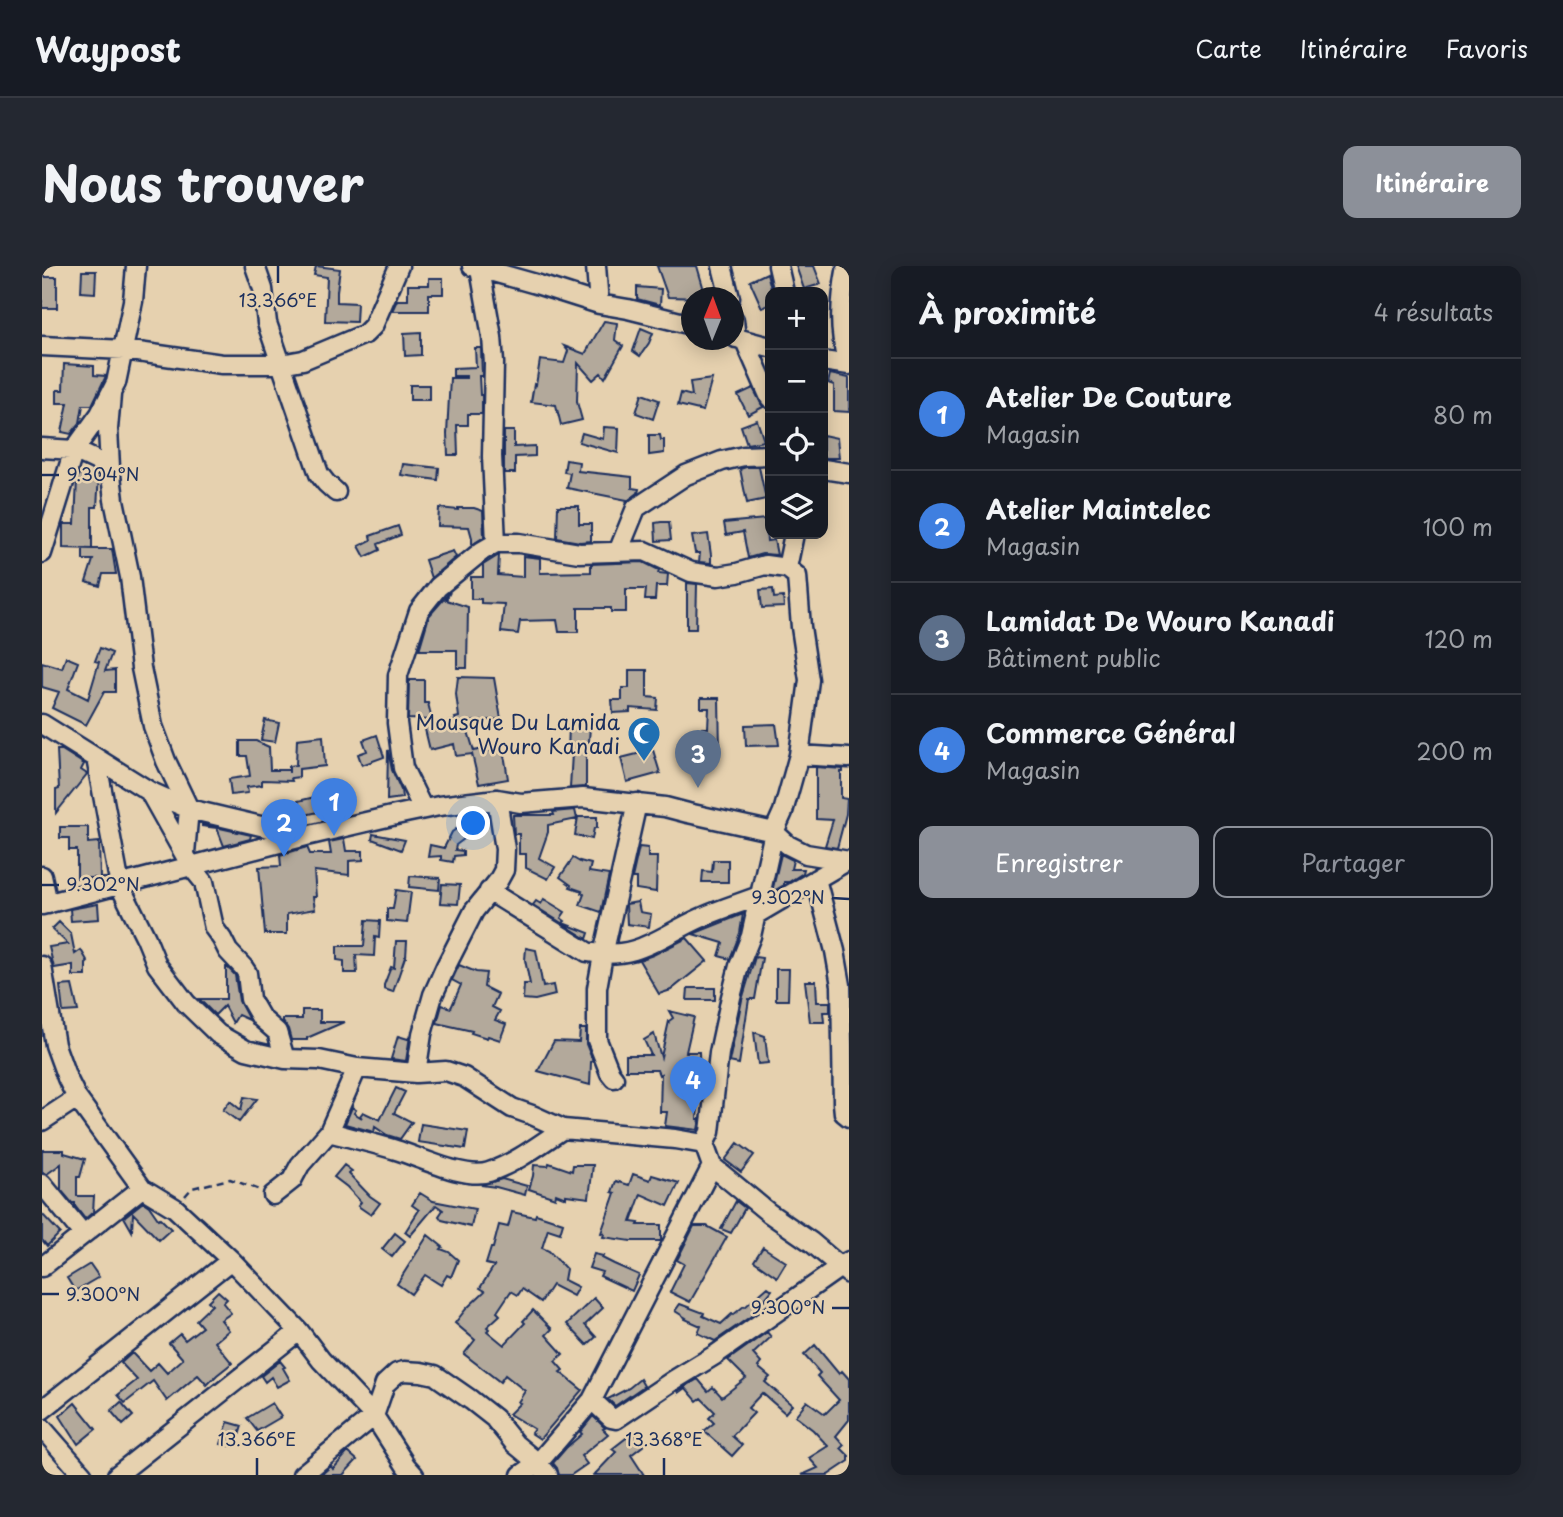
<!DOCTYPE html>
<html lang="fr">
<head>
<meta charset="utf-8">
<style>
  body { margin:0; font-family:"Playpen Sans",sans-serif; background:#242831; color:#f1f3f6 }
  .controls { position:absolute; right:21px; top:21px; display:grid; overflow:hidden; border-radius:14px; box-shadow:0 4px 18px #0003 }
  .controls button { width:63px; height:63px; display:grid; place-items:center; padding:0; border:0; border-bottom:2px solid #363941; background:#171b24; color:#f1f3f6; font:35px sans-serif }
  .compass { position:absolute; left:639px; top:21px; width:63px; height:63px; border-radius:50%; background:#171b24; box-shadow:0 4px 18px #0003; rotate:1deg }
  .you { position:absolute; left:432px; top:558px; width:24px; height:24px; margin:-18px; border:5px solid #fff; border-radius:50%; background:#1a73e8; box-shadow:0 0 0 10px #1a73e833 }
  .badge { display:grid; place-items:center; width:46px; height:46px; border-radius:50%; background:#8c9099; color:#fff; font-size:23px; font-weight:700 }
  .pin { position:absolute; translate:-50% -58px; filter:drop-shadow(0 2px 4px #0008) }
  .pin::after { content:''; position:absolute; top:37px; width:24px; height:21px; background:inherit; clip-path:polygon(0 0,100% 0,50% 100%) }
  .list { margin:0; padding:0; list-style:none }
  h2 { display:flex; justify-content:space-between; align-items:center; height:91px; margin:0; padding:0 28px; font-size:30px }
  h2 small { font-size:23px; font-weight:400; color:#9ea1a6 }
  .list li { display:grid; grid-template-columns:46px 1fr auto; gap:21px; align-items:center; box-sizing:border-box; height:112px; padding:0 28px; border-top:2px solid #363941 }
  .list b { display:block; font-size:26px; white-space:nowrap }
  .list p { margin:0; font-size:23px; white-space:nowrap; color:#9ea1a6 }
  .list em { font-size:23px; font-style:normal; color:#9ea1a6 }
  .actions { display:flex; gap:14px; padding:21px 28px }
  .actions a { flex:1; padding:16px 0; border:2px solid #8c9099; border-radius:14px; text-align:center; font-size:24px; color:#8c9099 }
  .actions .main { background:#8c9099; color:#fff }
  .icon { flex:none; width:38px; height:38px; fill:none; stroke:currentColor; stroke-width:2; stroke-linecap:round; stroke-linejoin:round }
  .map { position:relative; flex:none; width:807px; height:1209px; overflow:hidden; border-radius:14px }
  header { display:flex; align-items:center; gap:42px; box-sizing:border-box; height:98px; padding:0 35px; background:#171b24; border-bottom:2px solid #363941 }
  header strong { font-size:33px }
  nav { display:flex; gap:38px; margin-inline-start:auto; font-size:24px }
  .intro { display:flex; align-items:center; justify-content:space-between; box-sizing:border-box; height:168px; padding:0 42px }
  h1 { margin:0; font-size:49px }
  .button { padding:18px 32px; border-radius:14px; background:#8c9099; color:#fff; font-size:24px; font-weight:700 }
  main { display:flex; gap:42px; padding:0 42px }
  aside { flex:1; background:#171b24; border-radius:14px; box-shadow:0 4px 18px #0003 }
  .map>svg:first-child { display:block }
  .building { fill:#b3a99b; stroke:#1b2f5e; stroke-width:2 }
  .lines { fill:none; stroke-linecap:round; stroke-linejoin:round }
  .minor-casing { stroke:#1b2f5e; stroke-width:23 }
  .path { stroke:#1b2f5e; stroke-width:2.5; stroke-dasharray:7 5; stroke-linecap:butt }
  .minor { stroke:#e6d1af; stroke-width:18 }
  .ticks { fill:none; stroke:#1b2f5e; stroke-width:2.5 }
  .labels { text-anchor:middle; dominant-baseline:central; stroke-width:5; stroke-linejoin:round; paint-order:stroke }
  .poi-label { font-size:21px; fill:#1b2f5e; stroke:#e6d1af; text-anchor:end }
  .ticks-label { font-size:18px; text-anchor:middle; fill:#1b2f5e; stroke:#e6d1af; stroke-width:5; stroke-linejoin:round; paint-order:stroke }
</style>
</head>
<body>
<header>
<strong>Waypost</strong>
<nav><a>Carte</a><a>Itinéraire</a><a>Favoris</a></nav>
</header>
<div class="intro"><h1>Nous trouver</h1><a class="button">Itinéraire</a></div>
<main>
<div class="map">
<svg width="807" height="1209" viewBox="0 0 807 1209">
  <rect width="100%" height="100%" fill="#e6d1af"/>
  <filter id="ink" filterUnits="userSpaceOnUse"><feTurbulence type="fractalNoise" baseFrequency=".0143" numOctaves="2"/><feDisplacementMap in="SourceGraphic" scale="14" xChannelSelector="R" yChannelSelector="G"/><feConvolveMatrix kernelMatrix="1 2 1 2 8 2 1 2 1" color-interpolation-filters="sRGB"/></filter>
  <g filter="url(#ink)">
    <path class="building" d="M274,0L298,3L295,25V36L315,37L314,56L283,55L285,11L272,9Z
      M615,0H655L662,24L661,32L626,31Z
      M754,0H772L779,18L762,23Z
      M40,5H54L53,27L39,26Z
      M725,7L730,26H728V38L720,42L708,15Z
      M0,11H15V42H0Z
      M387,12H401V28H387V45H350L355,34H366V19H387Z
      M595,21L619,23L618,39L595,33Z
      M562,55L575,57L573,74L581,80L563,112L559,107L551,114L536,97L535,136L540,154L519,159L514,139L489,136L492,118L494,119L498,94L522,97L526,85L522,80L543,88Z
      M599,62L611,67L607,77L598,90L591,85Z
      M379,66V89L363,90L362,67Z
      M433,82H439L440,110H437L438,129H440V148H426V159H415L416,189H406L405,168L408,112H424V110H411V102L434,101Z
      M22,98L52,100V109L64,110L50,139H41L38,157L29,168L20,166L26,137H15V124H21Z
      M788,108L807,112V146L792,145V119L786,117Z
      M670,113L661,145L636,139L639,127L650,130L648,116Z
      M368,119H387V134H368Z
      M711,122L721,141L706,149L696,129Z
      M600,128L617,134L611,153L594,147Z
      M715,154L722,175L705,178L699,160Z
      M562,161L577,162L576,187L537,176L540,167L561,173Z
      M462,165H472V181L493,180V190L473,191V207H462Z
      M607,169H618L619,174H622V187L607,189Z
      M781,169L795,172L797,192H781Z
      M524,194L537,196L536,205L590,211V222L597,223L596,227L584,236L585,234L525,222L528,207L522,206Z
      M361,198L397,202L396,214L359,209Z
      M704,201H717L724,233L705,237L698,203Z
      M36,208L57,209L55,241H50V283L21,282V258H33L35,213Z
      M516,240H537V258H549V275L538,276L515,272Z
      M397,242L416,244V242H432L441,245L442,271L430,279V272L427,261L396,260Z
      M723,253L725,275L732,274L735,289L720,288L706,292L701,266L684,269L682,257Z
      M619,256H627L629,274L614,275L613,257Z
      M356,260L359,269L336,278L338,284L323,291L317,280L329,274L328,270Z
      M666,268L669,289V297L657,296L658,287H653L650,270Z
      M41,283H70L74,308H61L58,320L44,316L51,294H41Z
      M411,285L414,291L389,312L383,294Z
      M457,289L456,309L481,311V290L498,292V307L549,306V298L601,296L617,304L616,307L626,308L625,320H614L613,334H603L604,323H584V346H569V342H536V366H517L515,354L478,355L476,368L459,366L462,338L439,337V333H429V311H441V299Z
      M645,317L655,318L654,363H645Z
      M731,323L732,332L741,331L742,341L720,342L718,324Z
      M408,326L404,334L426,341L425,402H415V384H377L387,350Z
      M58,382L70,387L63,405L73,404V426H62L44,459L10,442L17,426L0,421V396L20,402L24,391L36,396L26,423L46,433L57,396L53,395Z
      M587,404H605V431L616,432L615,444L588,442V446L571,447L570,434H580V422H587Z
      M416,411L452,412L459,453L429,456L430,461L425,462L432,485L446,482L447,485L459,481L463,494L466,513L437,518L430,488L414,490L412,478L388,484L382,459L414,455L413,452L417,451L414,428Z
      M367,414H382V437H386L390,454L366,453Z
      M659,432H677L678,486L660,485V462H666L667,442H659Z
      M223,454L237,457L233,476L219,474Z
      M734,458L737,479L704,480L703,459Z
      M527,459L548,461L546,488H544V521L528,522L530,487H526Z
      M335,469L342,491L320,499L316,488L325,485L321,474Z
      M281,470L283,500L257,503V511L249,512L250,515L220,514V519L205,521L206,527L189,529L187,513L208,510L205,490H198V475H214L227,481L228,504H247V507V500L254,499L255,473Z
      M15,484H20L42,498L39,504L45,508L14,547V524L17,523Z
      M346,484L350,504L359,524L360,532L345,534Z
      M611,484L618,507L585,516L579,492Z
      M774,501L801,503V506H799V532L805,533L804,548L795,582L783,580L791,554L774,553Z
      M273,531L276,546L259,550L256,535Z
      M533,544L535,553L506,559V566L497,592L513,601L506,613L484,602V588H477V568H472L471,549H512L511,546Z
      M536,551H555V562H552L550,573L533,569Z
      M423,557L430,567L414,579L413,584L421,585V589L412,590L411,596L399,594V590L386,591L388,579L402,582L410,566Z
      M160,558L209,569L208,573L182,580L175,562L160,560Z
      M18,561H46V577L57,576L58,612H35V584H27V572H18Z
      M331,568L363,574L359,584L330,573Z
      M302,573L304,585H321V594L307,595V609L272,605L274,631H271L273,643L245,648V668H223L217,601L239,600L238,589L265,581L268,588H289L287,576Z
      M597,581L606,582V591H615L614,626L594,623V612H590Z
      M739,588L751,594L749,603H762L761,607L747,616H742V619L730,626Z
      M531,592L538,596V595L549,598L547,606L567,609L559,646L538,639L542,628L539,627L540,625L528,621L529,619L518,611Z
      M671,594H686V616H660L661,605L670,606Z
      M368,610L398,612L397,624L367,621Z
      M400,618L418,619L416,638L398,637Z
      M354,624L369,626L365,657L345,655V643H351Z
      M502,633L523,646L519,652L523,655L521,657L547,667L545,673L491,639L494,635L499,638Z
      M596,636L598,646L609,648L607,661L585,658L584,638Z
      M56,638L57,653L29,655L28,643Z
      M701,648L698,667L688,693L677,690L681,677L651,668Z
      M324,654L338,655L337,672L333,671L332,690L314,689L315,707H302V695L295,694V680H322Z
      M17,656L29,668L33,688L39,684L46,696L44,698V710H31V699L12,702L7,681L26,678L10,663Z
      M645,672L665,695L629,724L617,728L597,694L611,689Z
      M354,675H365L364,691H363L351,726L342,723V719L349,701L352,702Z
      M484,682L494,684L501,721L511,719L513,729L493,734L481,733L482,718H488L483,694Z
      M713,691L720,692L713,733H707L697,798L687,796L700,734Z
      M417,699L434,706L444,707L442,721L456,728L450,741L458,745L453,754L464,758L458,774L446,770L445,772L429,767L430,765L395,757L400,739L409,742L419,719L410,714Z
      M184,701H185L193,709L197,735L207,754L196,749L191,757L182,740L173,749L157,733H184Z
      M734,703H747L746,734H734Z
      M763,715H774L775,736H788V746H781L782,756H768Z
      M30,719L36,745L21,746L18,720Z
      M646,722H673V734H645Z
      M260,744H278V756H302L265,772V774H249L246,763L241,756V753H260Z
      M627,745L652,751L644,786H657L658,818L655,853H658L656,864L623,860L625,846H618L619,808L617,809L615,804H584V789H609L602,774L612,768L619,791L627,755L631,752Z
      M538,763H544V778L551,795L549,796L548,819L496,805L512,775L537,776Z
      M712,766L723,770L726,797L716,798Z
      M356,770L366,773L368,770L364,795L349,793Z
      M354,822L363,826L352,847L370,856L358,873L345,869L333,861L332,866L303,858L310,841L314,844L312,847L320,852L318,850L321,846L338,854Z
      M202,831L215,833L197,856L181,844L188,835L199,844Z
      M379,858L426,865L423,883L376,876Z
      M696,877L712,889L699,906L683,894Z
      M0,884H22V887L43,893L38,911H35V930H52L51,946L43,953L33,940V937H30L19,924V898L5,908L0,907Z
      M507,897L530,905L531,899H551L547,932L524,929V932L514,928L513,932L487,923L491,910L492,899L506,900Z
      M302,899L310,905L307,908L328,930L338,937L329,949L316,940L319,936L305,921L292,911Z
      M591,908L608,914L610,909L637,917L626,940L599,928L589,956L597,957L596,959H619V975H589L561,971L562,968L559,967L573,927L570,926L574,915L587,919Z
      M460,913L485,920L483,929L454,921L439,919Z
      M378,927L391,935L433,943L429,961L400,954L397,950L401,944L394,939L368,970L363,966L377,944L370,939Z
      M694,935L703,942L689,967L679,963Z
      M101,936L107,940L116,953L118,952L129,963L117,974L91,947L90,965L82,951Z
      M470,946L493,951L494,948L521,957L518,967L506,963L500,982L507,985L524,1003L522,1014L536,1021L531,1030L510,1019L499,1036L480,1023L476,1029L469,1025L455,1046L458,1049L445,1061L447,1063L445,1065L462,1079L483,1057L481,1055L491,1044L510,1063L504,1069L521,1088L513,1095L521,1104L518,1106L540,1124L498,1173L489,1167L492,1163L467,1148L478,1137L476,1136L483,1125L463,1109L458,1116L422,1088L433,1074L413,1057L424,1043L443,1025L438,1022L452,1000L444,998L449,982H451L457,959L466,961Z
      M0,948L18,967L5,980L0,974Z
      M652,960H665L685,971L648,1036L628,1026L642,998L635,994Z
      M353,967L363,975L350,991L340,983Z
      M386,969L401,981L399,983L407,986L416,994L409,1011L405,1009L399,1019L383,1009L369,1028L355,1018Z
      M721,981L744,996L735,1011L712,995Z
      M552,988L561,990L560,992L572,998L597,1009L590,1025L558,1010L560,1006L547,1002Z
      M48,998L57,1011L33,1025L25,1012Z
      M726,1021L730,1024L718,1039L721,1042L673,1075L656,1067L659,1060L643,1053L644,1052L633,1045L638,1038L662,1047L661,1050L679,1058L690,1048L691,1049L702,1040L703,1041Z
      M176,1025L185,1033L181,1037L189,1047L179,1054L187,1064L173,1076L190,1097L175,1109L165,1119L156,1109L125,1135L111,1115L83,1137L76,1129L95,1114L79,1097L90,1087L107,1105L116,1097L125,1107L141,1093L127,1077L138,1068L143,1074L160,1061L154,1054L170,1039L166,1035Z
      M552,1032L561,1042L543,1059L554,1071L545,1079L525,1058Z
      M725,1066L729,1071L711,1088L719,1097L716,1101L728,1111L723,1116L750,1139L743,1147L720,1127L706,1142L712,1147L690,1170L700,1179L690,1190L662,1165L672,1157L667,1152L673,1146L659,1132L655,1135L644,1122L637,1127L636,1125L656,1113L666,1125L671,1121L680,1131L704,1112L686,1094Z
      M773,1079L797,1108L800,1105L807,1113V1154L794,1170L802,1179L799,1182L807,1190V1195L786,1209H760L776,1202L767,1192L786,1180L771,1164L753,1150L765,1135L783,1148L797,1134L775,1110L778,1107L762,1089Z
      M238,1095L243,1101L241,1102L248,1114L235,1121L229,1111L223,1116L219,1110Z
      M598,1113L602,1120L573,1140L566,1133L587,1122Z
      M79,1136L91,1150L81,1159L69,1145Z
      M33,1137L54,1163L36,1178L18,1150Z
      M230,1137L239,1151L215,1165L205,1152Z
      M551,1150L563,1162L561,1163L566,1168L539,1190L545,1198L529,1209H517L515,1202L511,1197L524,1182L540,1168L538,1166Z
      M186,1156L200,1160L195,1176L188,1180L179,1178Z
      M592,1166L602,1179L589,1189L602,1209H552L574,1186L570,1183Z
      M306,1186L315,1194L301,1209H281L280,1208L289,1200L291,1203Z"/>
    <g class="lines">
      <defs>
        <path id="minor" d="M213,0L221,23L225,57L277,208L284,217L294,226
          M430,0L494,18L557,38L586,43L650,59
          M554,0L557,38
          M680,0L688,32
          M736,0L742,26
          M805,0C798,37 796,62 806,99
          M438,3L450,71L452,97L450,190L454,277
          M692,54L694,72
          M698,73L728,81
          M703,75L728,132
          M0,80L82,84L180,98H239L261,94L323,68L331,60L357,0
          M781,95L807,99
          M69,129L66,163L68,201L72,234L88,311L99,402L111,460L124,495L147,543L143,587
          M0,182L32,184L68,201
          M781,203L807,207
          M752,268L745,302L755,310L759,361L767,414L757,489L741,546L732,566L709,670L697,700L689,731L677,787L668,866L662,878L670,900L727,947L769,976L807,1008
          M576,286L594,242L644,209L680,195L702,190L728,189
          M0,287L32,184L58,148L74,117L91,35L94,0
          M0,458L107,525L149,600L162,616L172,662L180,673L186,685L201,701L205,707L208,733L219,752L235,766L243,793
          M757,489L807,492
          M54,492L78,620L104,672L115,699L144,737L176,768L204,784L243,793L277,794L315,802L374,807
          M107,525L147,543L261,570
          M455,533L463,583L462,604L456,615L432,645L404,700L391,729L380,768L374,807L404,805L422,811L470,842L490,849L521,863L633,873L662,878
          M381,543L361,502L355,457L356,409L377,345L396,321L440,285L454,277H477L537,287L603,285L649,306L676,310L695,307L723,299L745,302
          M0,610L6,638
          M774,613L793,685L799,719L801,837L802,847L807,851
          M447,625L545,686C597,695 617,670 661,651C679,643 699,637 717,630
          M0,639L264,570L354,549L397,540L455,533L479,537L541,532L623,541L646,547L732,566L746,579L764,588L807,595
          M713,649L805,595
          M0,700L13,779L25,812L35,832L100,922L133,942L189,994L257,1065L279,1094L332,1150L364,1200L372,1209
          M572,812L568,807L555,774V722L561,689L595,537
          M0,855L35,832
          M287,866C309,872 332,877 354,884C377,891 424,914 447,906C474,897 498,878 521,863
          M0,918L41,968
          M231,929L250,914L258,899L287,866L315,802
          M0,1001L100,922
          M550,1134L569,1152L574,1153L632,1114L673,1089L807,995
          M0,1144L189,994
          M0,1162L41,1209
          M75,1209L257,1065
          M260,1209L332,1150L343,1118L355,1107L362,1105L379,1106L393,1109L429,1134L452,1152L473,1178L496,1197L506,1209
          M479,1209L496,1197L550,1134L670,900"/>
      </defs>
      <use href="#minor" class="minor-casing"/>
      <path class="path" d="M143,930L150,922L188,913L218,924"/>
      <use href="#minor" class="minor"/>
    </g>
  </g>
  <path class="ticks" d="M236,17V0M0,209H17M0,619H17M790,632L807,633M0,1028H17M790,1042H807M215,1209V1192M622,1209V1192"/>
  <defs>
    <symbol id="mosque-pin" viewBox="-11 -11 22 30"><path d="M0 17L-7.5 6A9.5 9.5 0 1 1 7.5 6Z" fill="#1f6fb2" stroke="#e6d1af"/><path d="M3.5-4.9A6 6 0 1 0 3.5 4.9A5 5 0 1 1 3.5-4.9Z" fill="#fff"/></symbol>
  </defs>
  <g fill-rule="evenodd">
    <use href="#mosque-pin" x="583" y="448" width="38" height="52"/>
  </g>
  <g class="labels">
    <g class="poi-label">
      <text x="578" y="455">Mousque Du Lamida<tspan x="578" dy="24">Wouro Kanadi</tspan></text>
    </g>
  </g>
  <g class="ticks-label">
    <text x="236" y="41">13.366°E</text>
    <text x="61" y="215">9.304°N</text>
    <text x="61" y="625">9.302°N</text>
    <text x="746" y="638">9.302°N</text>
    <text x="61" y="1035">9.300°N</text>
    <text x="746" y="1048">9.300°N</text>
    <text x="215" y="1180">13.366°E</text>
    <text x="622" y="1180">13.368°E</text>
  </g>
</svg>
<div class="controls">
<button>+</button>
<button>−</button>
<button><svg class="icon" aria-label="locate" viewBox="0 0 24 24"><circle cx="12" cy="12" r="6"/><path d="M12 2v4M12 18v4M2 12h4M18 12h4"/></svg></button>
<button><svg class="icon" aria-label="layers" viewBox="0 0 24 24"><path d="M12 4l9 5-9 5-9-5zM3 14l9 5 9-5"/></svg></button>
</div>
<svg class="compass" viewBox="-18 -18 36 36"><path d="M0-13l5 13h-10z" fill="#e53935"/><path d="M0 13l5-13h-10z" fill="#9ea1a6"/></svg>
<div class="you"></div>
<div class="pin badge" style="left:292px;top:570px;background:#3f7fe0">1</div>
<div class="pin badge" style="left:242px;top:591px;background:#3f7fe0">2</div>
<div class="pin badge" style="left:656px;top:522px;background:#5c6f8a">3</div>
<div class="pin badge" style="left:651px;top:848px;background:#3f7fe0">4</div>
</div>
<aside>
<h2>À proximité<small>4 résultats</small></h2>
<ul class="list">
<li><span class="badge" style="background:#3f7fe0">1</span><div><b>Atelier De Couture</b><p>Magasin</p></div><em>80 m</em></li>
<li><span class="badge" style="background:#3f7fe0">2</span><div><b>Atelier Maintelec</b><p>Magasin</p></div><em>100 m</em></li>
<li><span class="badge" style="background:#5c6f8a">3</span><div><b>Lamidat De Wouro Kanadi</b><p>Bâtiment public</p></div><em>120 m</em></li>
<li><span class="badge" style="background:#3f7fe0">4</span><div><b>Commerce Général</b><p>Magasin</p></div><em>200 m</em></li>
</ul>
<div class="actions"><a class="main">Enregistrer</a><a>Partager</a></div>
</aside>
</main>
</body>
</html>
